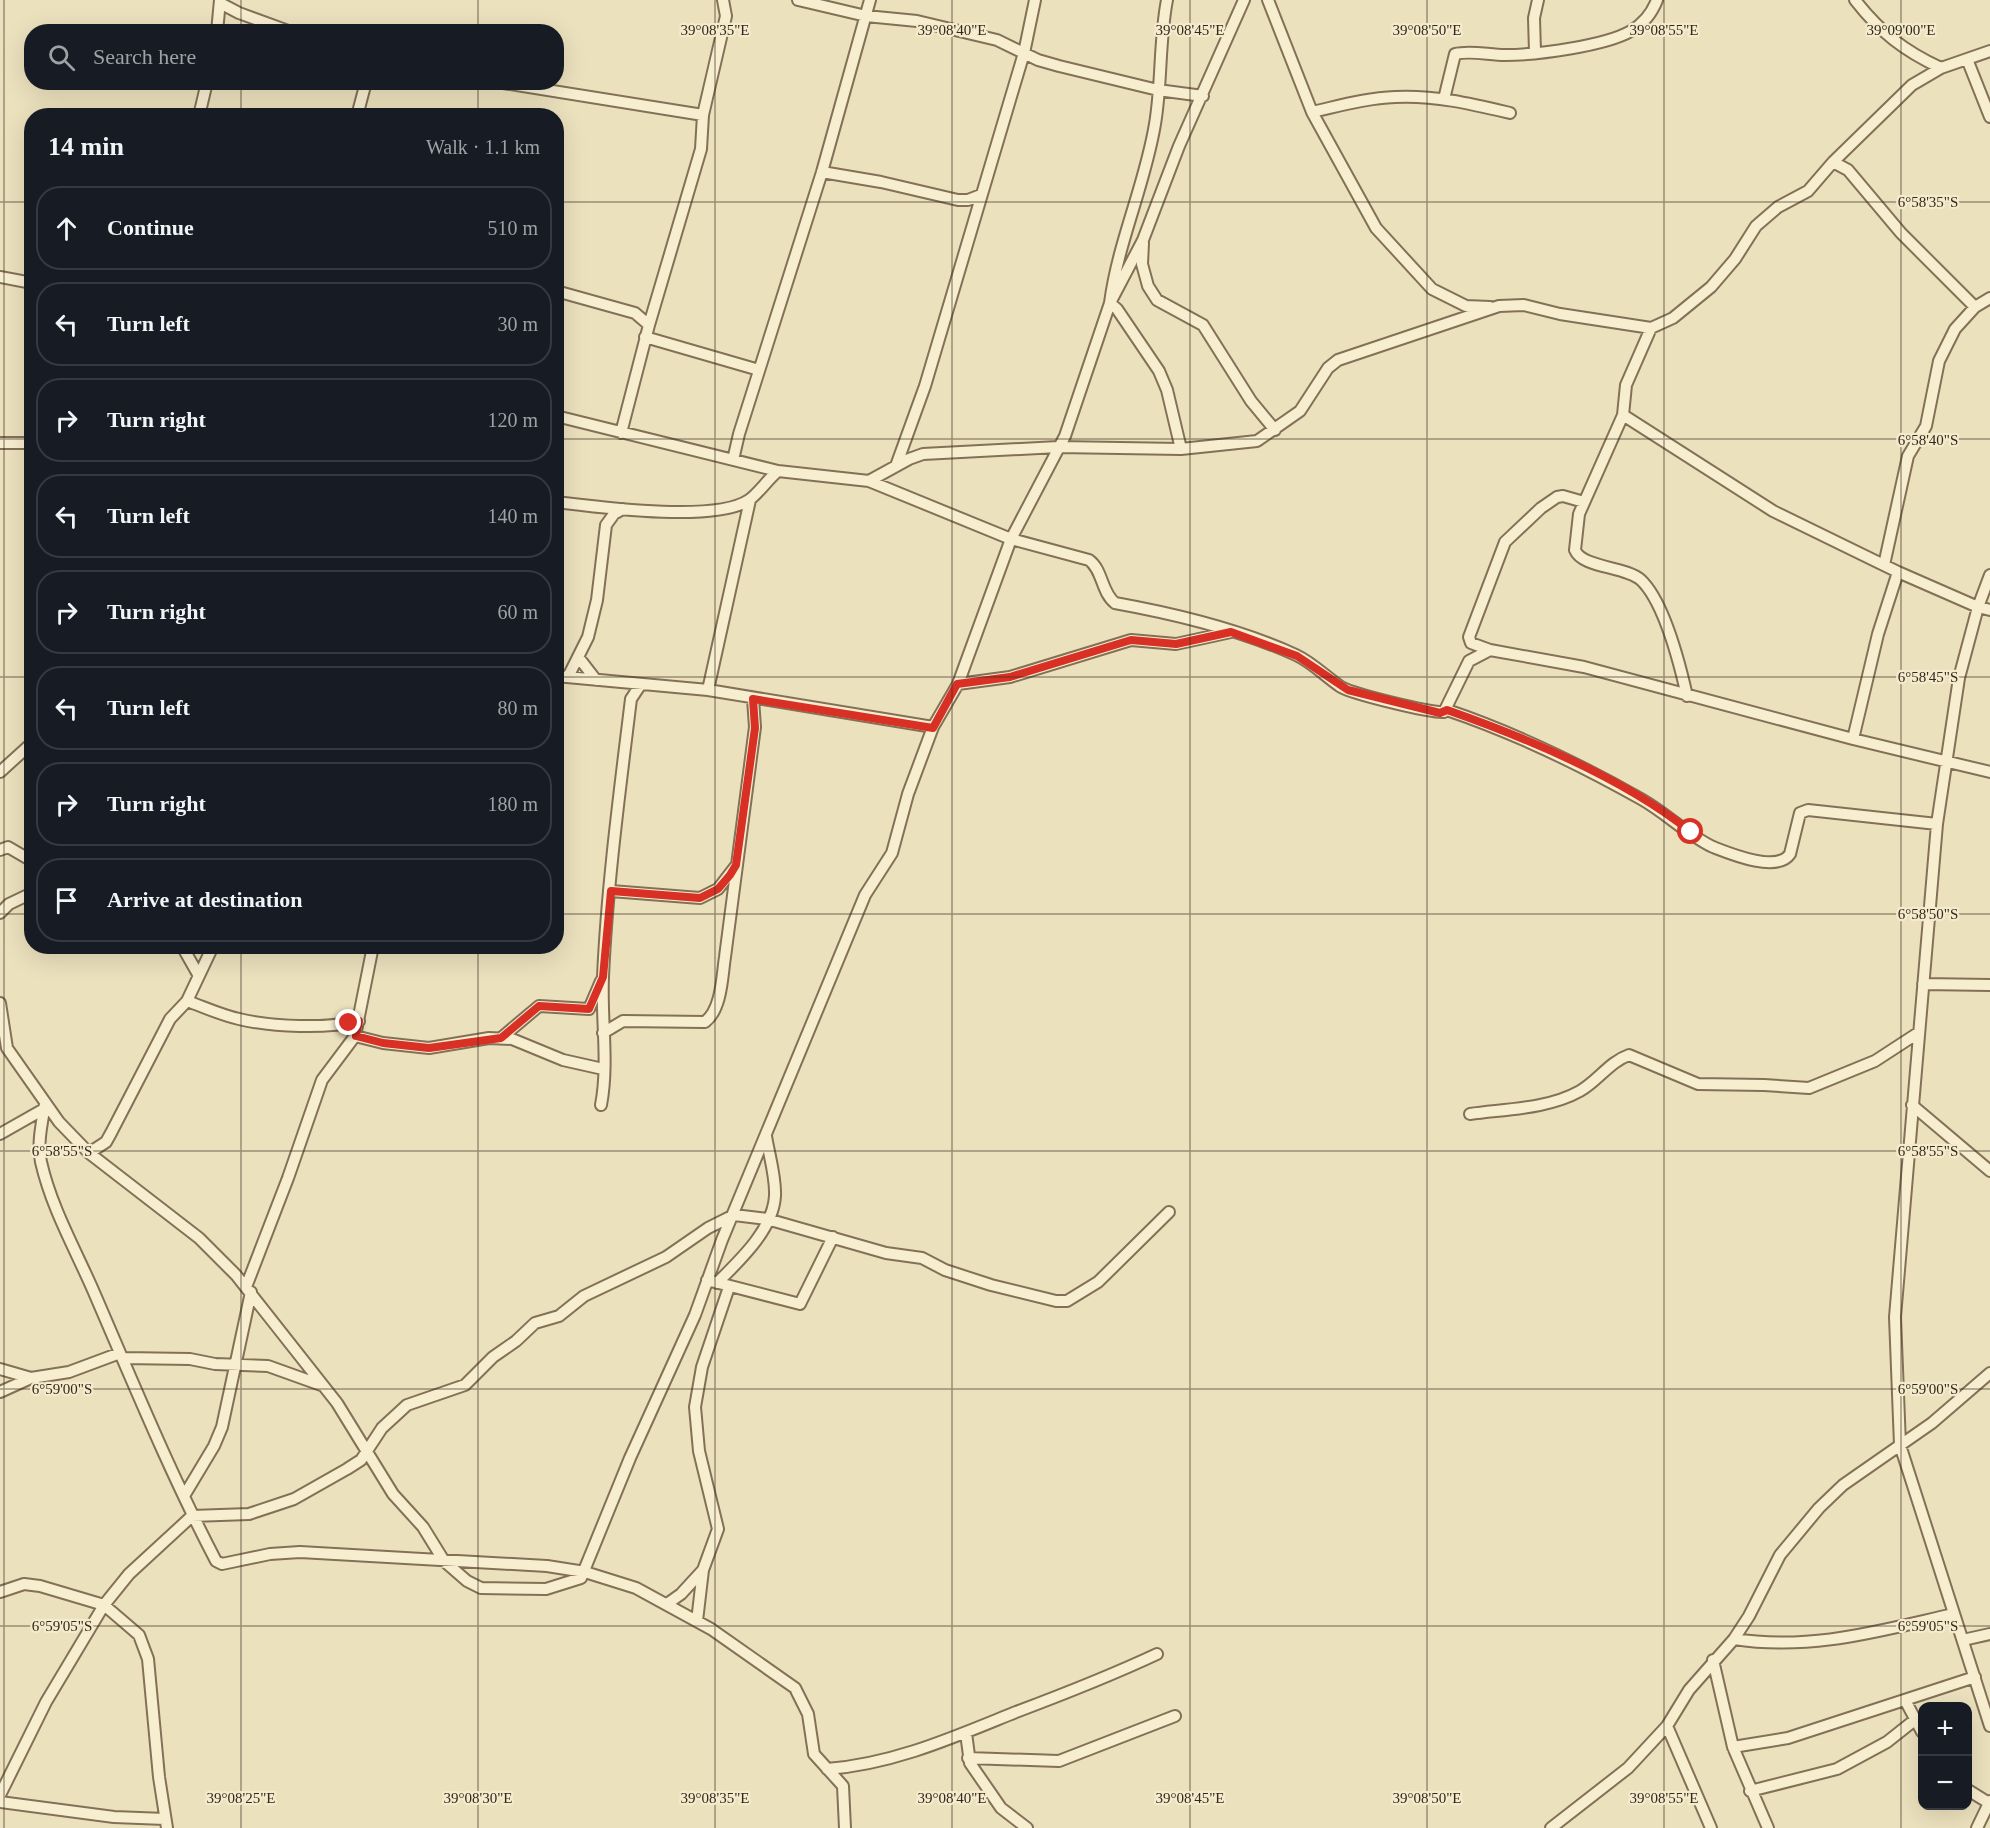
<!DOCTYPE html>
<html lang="en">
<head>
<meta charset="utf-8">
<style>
  body { margin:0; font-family:"Times New Roman",serif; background:#242831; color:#f1f3f6 }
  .controls { position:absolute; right:18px; bottom:18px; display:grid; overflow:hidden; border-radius:12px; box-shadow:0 6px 24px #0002 }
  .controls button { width:54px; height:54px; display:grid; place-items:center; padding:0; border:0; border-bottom:2px solid #363941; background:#171b24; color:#f1f3f6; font:30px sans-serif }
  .stop { position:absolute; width:18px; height:18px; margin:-14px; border:4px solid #d93025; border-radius:50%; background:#fff }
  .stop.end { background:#d93025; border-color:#fff; box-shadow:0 2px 6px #0008 }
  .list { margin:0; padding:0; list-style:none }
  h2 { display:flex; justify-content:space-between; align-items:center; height:78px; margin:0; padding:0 24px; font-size:26px }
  h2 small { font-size:20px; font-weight:400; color:#9ea1a6 }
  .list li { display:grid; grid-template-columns:39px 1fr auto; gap:18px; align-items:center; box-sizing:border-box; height:84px; margin:0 12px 12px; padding:0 12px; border:2px solid #363941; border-radius:24px }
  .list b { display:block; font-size:22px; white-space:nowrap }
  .list em { font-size:20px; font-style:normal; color:#9ea1a6 }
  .icon { flex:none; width:33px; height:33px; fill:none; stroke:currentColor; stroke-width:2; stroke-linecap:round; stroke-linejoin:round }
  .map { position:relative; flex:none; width:1990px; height:1828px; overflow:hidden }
  .search { position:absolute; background:#171b24; box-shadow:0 6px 24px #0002; left:24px; top:24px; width:540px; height:66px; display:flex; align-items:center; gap:15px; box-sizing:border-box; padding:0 21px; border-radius:24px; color:#9ea1a6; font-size:22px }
  .panel { position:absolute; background:#171b24; box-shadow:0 6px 24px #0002; left:24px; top:108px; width:540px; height:846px; border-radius:24px }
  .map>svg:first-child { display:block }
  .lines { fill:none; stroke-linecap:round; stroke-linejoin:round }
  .minor-casing { stroke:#837157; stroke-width:14 }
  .minor { stroke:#f7eed0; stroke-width:10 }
  .route { stroke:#d93025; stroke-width:8 }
  .ticks { fill:none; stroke:#33281b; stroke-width:1.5; stroke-opacity:0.45 }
  .ticks-label { font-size:15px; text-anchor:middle; fill:#33281b; stroke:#f4ebcd; stroke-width:4.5; stroke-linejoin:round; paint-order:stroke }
</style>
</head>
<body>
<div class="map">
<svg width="1990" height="1828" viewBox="0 0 1990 1828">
  <rect width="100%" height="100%" fill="#ece1bd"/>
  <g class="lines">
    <defs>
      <path id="minor" d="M798,0L866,16L917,21L997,40L1038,60L1059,66L1158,90L1203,96
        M1167,0C1159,41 1162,83 1155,124C1145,185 1118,242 1110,303L1117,309L1159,371L1167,390L1181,449
        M1268,0L1312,112L1376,228L1432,289L1466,306L1490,307
        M1855,0C1880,32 1904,51 1941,68
        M220,3L239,13L291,32
        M217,32L220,0
        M1535,52L1534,18L1538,0
        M1967,59L1990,117
        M497,82L703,115
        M1444,99L1455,54C1470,50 1489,55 1505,55C1536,55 1605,46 1631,31C1643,24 1652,13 1657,0
        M1312,112C1339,106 1367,98 1395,97C1435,95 1472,104 1510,113
        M199,116L207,82
        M357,116L366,82
        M1833,162L1848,170L1901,233L1975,307
        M822,172L881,182L958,200H968L981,195
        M1143,243L1142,264L1148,286L1157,300L1203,325L1251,401L1275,430
        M0,277L32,283
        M556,291L635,313L649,325
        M1651,328L1626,385L1623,415L1579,514L1575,550C1582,568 1625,566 1641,580C1664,602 1680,665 1687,696
        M645,337L759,370
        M1623,415L1773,511L1898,572L1978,607L1990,610
        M556,416L778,471L869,481L909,459L923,454L1058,447L1181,449L1257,441L1300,411L1328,368L1338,360L1499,306L1524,305L1560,314L1651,328L1673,318L1711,287L1735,259L1756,226L1778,207L1808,191L1833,162L1912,85L1941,68L1990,51
        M621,433L649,325L701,149L703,115L726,16L723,0
        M0,443H32
        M733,460L739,434L822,172L870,0
        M896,466L925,386L1007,110L1024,53L1035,0
        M869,481L1011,539L1089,560C1103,570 1101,592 1115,603C1176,614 1239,629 1296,655C1313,663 1326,677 1341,687C1353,694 1430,713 1444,712L1469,661L1490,650L1584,667L1853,739L1990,772
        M556,502C598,507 715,523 749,500C759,493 768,479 778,471
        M1884,565L1908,456L1926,426L1939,361L1955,329L1975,307L1990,298
        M1990,575L1978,607L1959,678L1937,824L1895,1317L1900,1445L1990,1726
        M1490,650L1471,643L1469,637L1505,542L1541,508L1557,497L1563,496L1584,502
        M579,658L596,680
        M556,676L708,690L933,727
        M568,677L588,637L597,600L606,525L614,514L623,509
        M958,684L1010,677L1131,640L1176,644L1231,632
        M708,690L750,500
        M1447,710C1515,733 1579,764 1641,799C1666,813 1689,836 1713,847C1731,854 1777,873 1790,854L1800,813L1808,810L1937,824
        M1853,739L1878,634L1898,572
        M0,772L32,743
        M0,850L8,847L32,861
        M611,891L700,898L718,889L735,867
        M0,913L9,904L32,893
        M182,946L199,976
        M1923,984L1990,985
        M187,1001C204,1007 221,1015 239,1019C273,1027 326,1029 359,1021
        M0,1003L7,1048L59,1122L89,1153L199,1238L236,1275L337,1403L393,1494L423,1527L444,1561L467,1581L481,1588L546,1589L581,1578L630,1458L695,1315L722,1240L865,895L892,853L908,794L933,727L958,684L1011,539L1065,436L1110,303L1143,240L1179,146L1244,0
        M603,1033L623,1021L705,1022C722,1009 722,976 725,957L755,727L753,699
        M355,1036L383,1043L429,1048L489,1038L512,1039L563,1060L603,1069
        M501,1038L539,1006L589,1009L601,981
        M45,1104C42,1123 37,1143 41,1162C52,1210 77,1252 96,1297C134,1385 171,1475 216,1561L222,1564L270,1554L300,1552L547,1566L585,1572L636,1588L711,1629L795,1688L808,1714L814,1754L843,1786L845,1828
        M601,1105C609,1063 601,1019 603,977C607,886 620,789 631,699L641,684
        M1912,1105L1990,1171
        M1470,1114C1505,1109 1548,1109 1580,1091C1598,1081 1609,1062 1629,1055L1698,1084L1764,1085L1809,1088L1875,1061L1918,1033
        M0,1134L44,1109
        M89,1153L106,1142L111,1133L170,1019L187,1001L213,946
        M707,1280L800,1304L833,1237
        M717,1283C739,1261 773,1230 775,1196C776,1177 769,1155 766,1136
        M246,1287L288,1178L322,1080L355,1036L373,946
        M123,1358L190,1359L215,1364L268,1366L321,1385
        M0,1369L31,1378
        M0,1392L31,1378L69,1372L120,1353
        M184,1496L214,1446L222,1427L251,1292
        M0,1592L24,1584L40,1586L104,1605L139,1635L148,1659L159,1777L167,1828
        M667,1604L681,1594L703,1570L718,1529L699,1451L695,1407L702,1367L729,1287
        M697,1621L703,1570
        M1734,1639C1812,1651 1878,1631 1954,1614
        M1963,1640L1990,1634
        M1713,1660L1733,1747L1768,1828
        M1905,1700L1922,1732
        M1667,1726L1711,1828
        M966,1733L970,1763L1001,1808L1027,1828
        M1733,1747L1788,1738L1975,1677
        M968,1758L1059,1761L1175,1716
        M827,1769C894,1764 954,1737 1016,1712C1064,1694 1110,1676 1157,1654
        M1968,1790L1989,1803
        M1750,1791L1837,1769L1887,1742L1916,1719
        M0,1795L46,1702L104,1605L129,1574L192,1516L249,1514L294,1499L347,1469L361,1460L382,1428L407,1405L465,1385L493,1357L516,1341L535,1323L559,1316L584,1296L666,1257L708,1228L734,1215L767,1219L886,1253L922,1258L945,1270L991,1285L1056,1301H1067L1098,1282L1169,1212
        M0,1802L114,1817L165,1819
        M1551,1828L1628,1768L1667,1726L1689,1690L1734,1639L1749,1616L1780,1555L1819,1508L1843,1485L1932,1423L1990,1373
        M1977,1828L1990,1801"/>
    </defs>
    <use href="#minor" class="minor-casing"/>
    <use href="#minor" class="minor"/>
  </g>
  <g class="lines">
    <path class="route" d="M349,1023L359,1021L356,1036L383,1043L429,1048L501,1038L539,1006L589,1009L603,977L611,891L700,898L718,889L730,875L736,865L755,728L753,699L933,728L957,684L1010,677L1131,640L1176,644L1231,632L1297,656L1348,690L1440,713L1447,710C1527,738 1625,779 1691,832"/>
  </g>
  <path class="ticks" d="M4,0V1828M241,0V32M478,0V32M715,0V1828M952,0V1828M1190,0V1828M1427,0V1828M1664,0V1828M1901,0V1828M241,82V116M478,82V116M0,202H32M556,202H1990M0,439H32M556,439H1990M0,677H32M556,677H1990M0,914H32M556,914H1990M241,946V1828M478,946V1828M0,1151H1990M0,1389H1990M0,1626H1990"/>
  <g class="ticks-label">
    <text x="715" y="35">39°08'35"E</text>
    <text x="952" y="35">39°08'40"E</text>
    <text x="1190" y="35">39°08'45"E</text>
    <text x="1427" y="35">39°08'50"E</text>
    <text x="1664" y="35">39°08'55"E</text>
    <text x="1901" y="35">39°09'00"E</text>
    <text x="1928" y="207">6°58'35"S</text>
    <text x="1928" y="445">6°58'40"S</text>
    <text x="1928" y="682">6°58'45"S</text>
    <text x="1928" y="919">6°58'50"S</text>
    <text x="62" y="1156">6°58'55"S</text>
    <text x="1928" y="1156">6°58'55"S</text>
    <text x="62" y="1394">6°59'00"S</text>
    <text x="1928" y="1394">6°59'00"S</text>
    <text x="62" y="1631">6°59'05"S</text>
    <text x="1928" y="1631">6°59'05"S</text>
    <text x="241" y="1803">39°08'25"E</text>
    <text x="478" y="1803">39°08'30"E</text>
    <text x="715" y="1803">39°08'35"E</text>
    <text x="952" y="1803">39°08'40"E</text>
    <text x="1190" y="1803">39°08'45"E</text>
    <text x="1427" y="1803">39°08'50"E</text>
    <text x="1664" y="1803">39°08'55"E</text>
  </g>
</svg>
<div class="controls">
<button>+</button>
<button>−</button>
</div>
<div class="stop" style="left:1691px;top:832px"></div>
<div class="stop end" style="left:349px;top:1023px"></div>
<div class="search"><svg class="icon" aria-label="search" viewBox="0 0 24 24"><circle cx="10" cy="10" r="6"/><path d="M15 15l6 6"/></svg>Search here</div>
<section class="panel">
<h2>14 min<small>Walk · 1.1 km</small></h2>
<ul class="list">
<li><svg class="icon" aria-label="ahead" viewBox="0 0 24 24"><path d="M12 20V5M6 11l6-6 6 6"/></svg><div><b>Continue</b></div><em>510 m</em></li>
<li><svg class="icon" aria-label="left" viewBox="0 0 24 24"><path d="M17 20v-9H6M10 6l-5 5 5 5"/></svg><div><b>Turn left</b></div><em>30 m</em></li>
<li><svg class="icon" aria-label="right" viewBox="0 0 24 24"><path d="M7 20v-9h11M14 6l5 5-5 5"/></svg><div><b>Turn right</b></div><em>120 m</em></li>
<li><svg class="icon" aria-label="left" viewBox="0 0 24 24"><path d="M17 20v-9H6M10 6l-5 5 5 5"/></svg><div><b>Turn left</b></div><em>140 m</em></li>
<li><svg class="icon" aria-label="right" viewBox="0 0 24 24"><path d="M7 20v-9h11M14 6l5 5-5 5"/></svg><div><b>Turn right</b></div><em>60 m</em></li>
<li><svg class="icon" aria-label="left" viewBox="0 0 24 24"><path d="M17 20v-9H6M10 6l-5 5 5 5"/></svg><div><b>Turn left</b></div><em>80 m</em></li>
<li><svg class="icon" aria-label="right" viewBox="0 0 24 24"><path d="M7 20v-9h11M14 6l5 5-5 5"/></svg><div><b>Turn right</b></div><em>180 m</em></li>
<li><svg class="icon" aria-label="arrive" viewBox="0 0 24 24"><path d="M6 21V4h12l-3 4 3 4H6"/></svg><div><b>Arrive at destination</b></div></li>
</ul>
</section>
</div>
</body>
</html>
